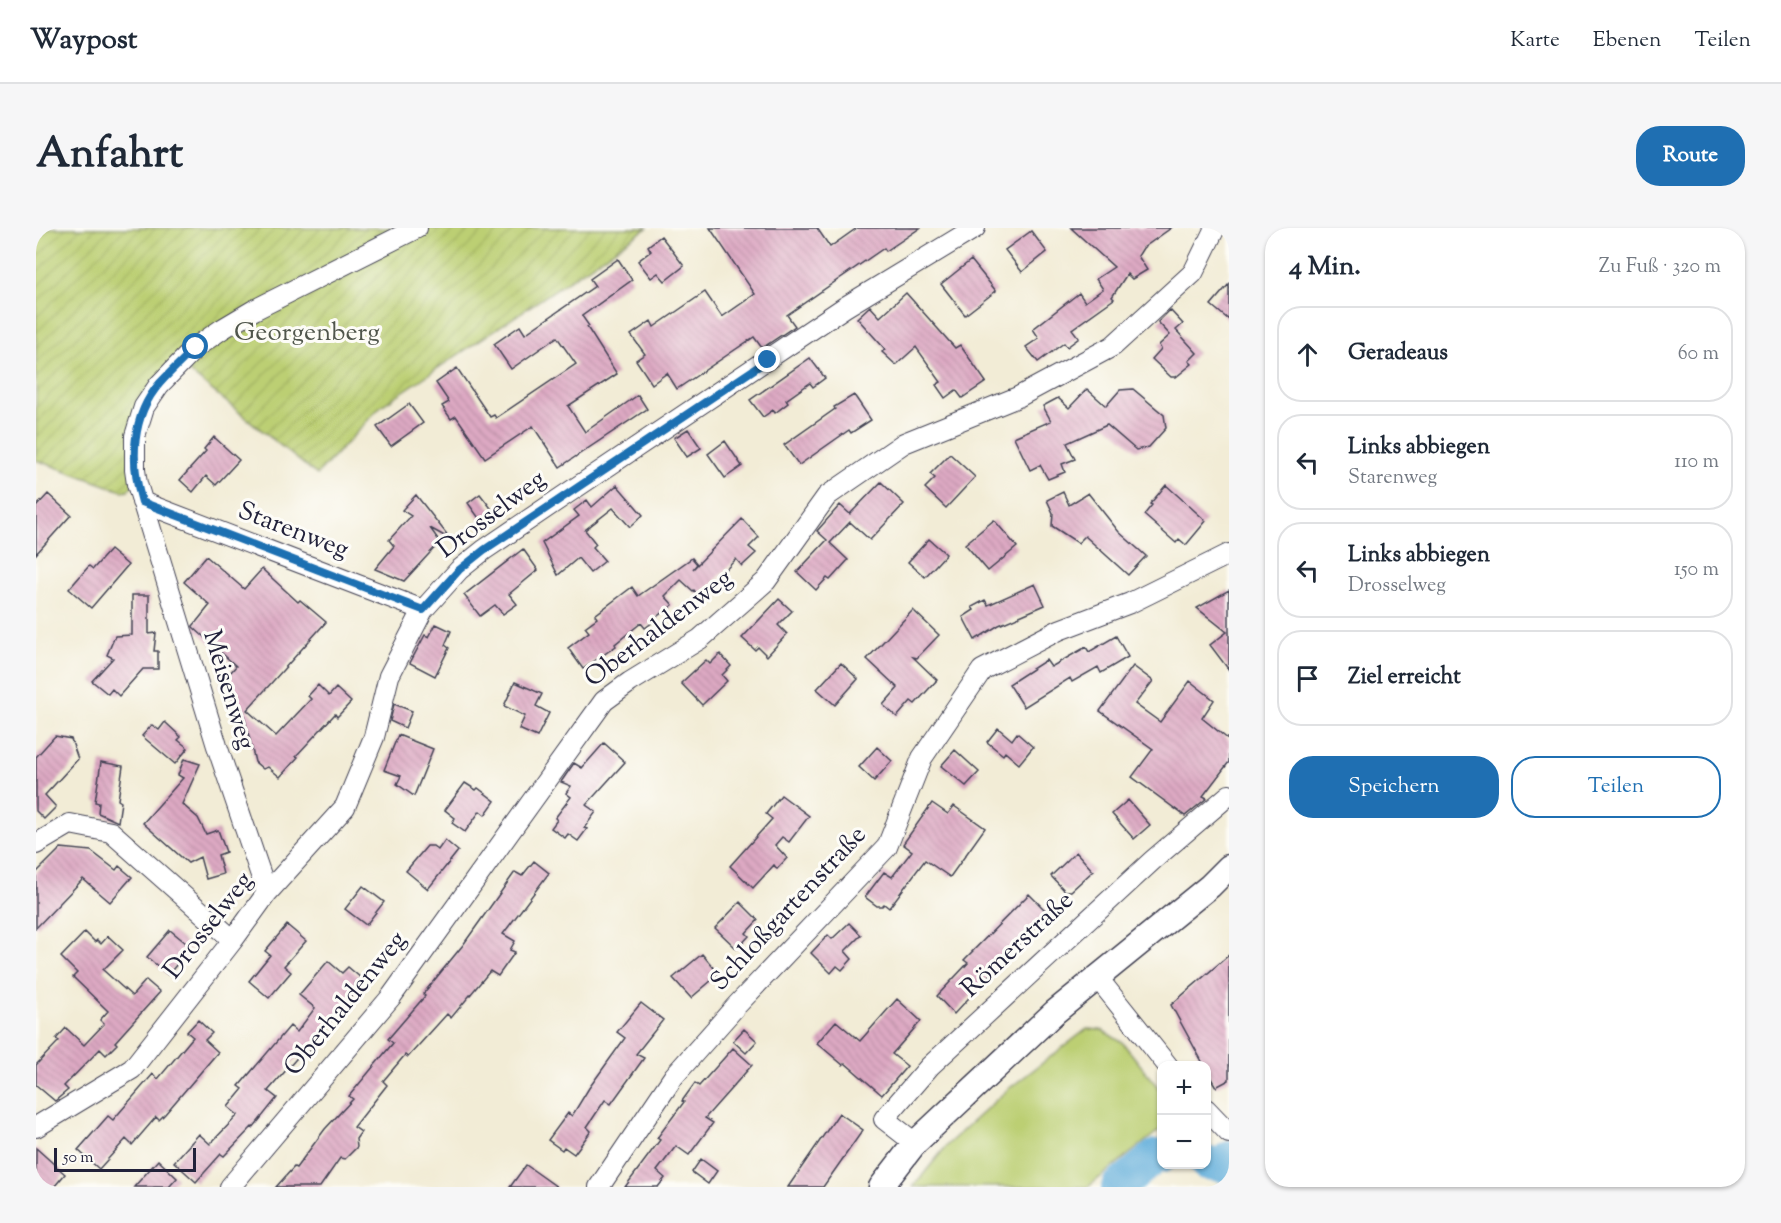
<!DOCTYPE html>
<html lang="de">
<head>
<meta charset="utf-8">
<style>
  body { margin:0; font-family:"Sorts Mill Goudy",serif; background:#f6f6f7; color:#1f2937 }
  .controls { position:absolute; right:18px; bottom:18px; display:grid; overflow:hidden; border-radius:12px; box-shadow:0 2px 4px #0004 }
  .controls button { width:54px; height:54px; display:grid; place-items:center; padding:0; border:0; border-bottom:2px solid #e0e1e3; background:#fff; color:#1f2937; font:30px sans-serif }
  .scale { position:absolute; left:18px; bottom:15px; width:142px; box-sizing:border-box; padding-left:6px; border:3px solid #22223b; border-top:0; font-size:16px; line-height:21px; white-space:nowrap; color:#22223b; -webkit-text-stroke:4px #fdfcf7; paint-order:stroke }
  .stop { position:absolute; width:18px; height:18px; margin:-14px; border:4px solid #1f6fb2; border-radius:50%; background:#fff }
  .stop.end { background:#1f6fb2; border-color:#fff; box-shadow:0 2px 6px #0008 }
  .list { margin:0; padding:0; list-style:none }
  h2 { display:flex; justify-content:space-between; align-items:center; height:78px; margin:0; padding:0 24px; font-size:26px }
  h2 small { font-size:20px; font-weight:400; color:#747a83 }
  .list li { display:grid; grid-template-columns:39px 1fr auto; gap:18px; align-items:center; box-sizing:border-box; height:96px; margin:0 12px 12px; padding:0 12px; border:2px solid #e0e1e3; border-radius:24px }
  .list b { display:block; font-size:22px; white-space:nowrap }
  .list p { margin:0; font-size:20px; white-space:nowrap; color:#747a83 }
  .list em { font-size:20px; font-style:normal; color:#747a83 }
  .actions { display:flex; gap:12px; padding:18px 24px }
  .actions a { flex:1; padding:14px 0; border:2px solid #1f6fb2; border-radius:24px; text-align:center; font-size:21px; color:#1f6fb2 }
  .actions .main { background:#1f6fb2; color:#fff }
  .icon { flex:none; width:33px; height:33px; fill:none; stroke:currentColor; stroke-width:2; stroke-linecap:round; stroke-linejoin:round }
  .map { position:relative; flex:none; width:1193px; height:959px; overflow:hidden; border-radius:24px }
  header { display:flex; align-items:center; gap:36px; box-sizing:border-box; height:84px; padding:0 30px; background:#fff; border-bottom:2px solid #e0e1e3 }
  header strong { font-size:28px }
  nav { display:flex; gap:33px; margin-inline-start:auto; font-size:21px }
  .intro { display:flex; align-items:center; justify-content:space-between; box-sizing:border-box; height:144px; padding:0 36px }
  h1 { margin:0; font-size:42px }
  .button { padding:15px 27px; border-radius:24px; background:#1f6fb2; color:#fff; font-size:21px; font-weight:700 }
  main { display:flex; gap:36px; padding:0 36px }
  aside { flex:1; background:#fff; border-radius:24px; box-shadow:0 2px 4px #0004 }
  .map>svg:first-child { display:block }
  .park { fill:#bccf73; stroke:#6f7857; stroke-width:1.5 }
  .garden { fill:url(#garden-furrows); stroke:#6f7857; stroke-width:1.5 }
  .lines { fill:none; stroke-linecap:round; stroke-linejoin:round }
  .river { stroke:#61adda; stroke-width:34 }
  .building { fill:url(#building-back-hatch) }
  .minor-casing { stroke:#414052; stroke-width:22 }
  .major-casing { stroke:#414052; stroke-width:27 }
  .minor { stroke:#fff; stroke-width:20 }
  .major { stroke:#fff; stroke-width:24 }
  .route { stroke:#1f6fb2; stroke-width:8 }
  .labels { text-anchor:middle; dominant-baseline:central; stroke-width:6; stroke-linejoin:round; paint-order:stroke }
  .park-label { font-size:26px; fill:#50564c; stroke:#fdfcf7 }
  .street-label { font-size:26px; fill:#22223b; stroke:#fdfcf7 }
</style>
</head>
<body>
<header>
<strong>Waypost</strong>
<nav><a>Karte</a><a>Ebenen</a><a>Teilen</a></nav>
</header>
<div class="intro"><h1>Anfahrt</h1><a class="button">Route</a></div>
<main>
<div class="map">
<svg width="1193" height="959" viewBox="0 0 1193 959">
  <defs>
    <pattern id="garden-furrows" width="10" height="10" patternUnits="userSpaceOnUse" patternTransform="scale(1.5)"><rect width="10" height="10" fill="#bccf73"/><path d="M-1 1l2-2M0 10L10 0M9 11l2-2" fill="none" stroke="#a1b164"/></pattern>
    <pattern id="building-back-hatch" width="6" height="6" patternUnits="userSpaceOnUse" patternTransform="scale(1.5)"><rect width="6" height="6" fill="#dda9c3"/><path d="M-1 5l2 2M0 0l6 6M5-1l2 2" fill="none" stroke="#bd91a8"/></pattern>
  </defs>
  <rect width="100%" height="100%" fill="#fdfcf7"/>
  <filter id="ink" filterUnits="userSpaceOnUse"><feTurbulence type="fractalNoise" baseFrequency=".0167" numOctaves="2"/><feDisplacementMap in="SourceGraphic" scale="12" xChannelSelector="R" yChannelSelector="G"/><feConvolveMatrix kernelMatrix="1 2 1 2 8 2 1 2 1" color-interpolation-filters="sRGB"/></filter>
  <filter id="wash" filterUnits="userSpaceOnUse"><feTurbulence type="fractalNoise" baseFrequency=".008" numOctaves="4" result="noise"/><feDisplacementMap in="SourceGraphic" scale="24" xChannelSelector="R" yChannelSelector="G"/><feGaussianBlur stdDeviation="1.35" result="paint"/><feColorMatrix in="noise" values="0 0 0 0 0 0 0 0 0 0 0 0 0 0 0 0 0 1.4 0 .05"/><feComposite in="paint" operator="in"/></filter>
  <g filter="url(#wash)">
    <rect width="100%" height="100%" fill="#f2ecd6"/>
    <path class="park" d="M1051,801L1066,802L1087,815L1125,863V901L1052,959H877L912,916L971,862Z"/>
    <path class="garden" d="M0,0H611L344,179L281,247L141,134L111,166L96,258L92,262L86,263L0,232Z"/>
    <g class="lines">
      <path class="river" d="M1170,935L1185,937L1193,930
        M1082,959L1120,928H1126"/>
    </g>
    <g id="blocks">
      <path class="building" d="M674,0H781L794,19L821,0H884L850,23L848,20L751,87L759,98L726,120L718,109L641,161L631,145L616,156L600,132L609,126L595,107L615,93L618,99L669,64L686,89L719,66Z
        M1035,0H1135L1107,20L1102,28L1111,42L1096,51L1091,46L1076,69L1078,71L1036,101L1043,110L1031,119L1028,115L1002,134L990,119L1003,110L997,101L1043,65L1049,74L1067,61L1060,51L1078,39Z
        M995,3L1011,24L986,44L969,22Z
        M625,8L648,38L629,53L622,45L615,50L602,33L615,23L612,18Z
        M582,31L596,52L546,88L553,98L551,99L581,146L532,178L549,204L602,167L611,181L524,239L497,198L449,230L420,188L415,191L406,178L413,174L400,155L421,140L454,189L458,187L460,190L540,136L521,109L475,141L458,116L484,98L489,106L559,58L554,51Z
        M935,32L960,63L929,87L905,56Z
        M1193,56V92L1175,77Z
        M870,65L919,120L924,117L950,154L926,170L920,162L909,170L900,157L905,154L880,119L860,137L846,124L849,121L821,90L834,78L844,89Z
        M1134,82L1147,96L1140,102L1161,125L1153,133L1156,136L1140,149H1135L1116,131L1125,121L1123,117L1134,107L1122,94Z
        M774,130L789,150L777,159L774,155L750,172L752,175L739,185L737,182L727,189L714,172Z
        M1051,161L1070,178L1084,162L1097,161L1128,187L1130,200L1113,219L1100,222L1071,197L1031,215L1039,231L1026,236L1029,244L1012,251L1004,237L994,242L978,209L1015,193L1007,178L1022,170L1033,180Z
        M818,167L835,192L815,205L813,202L763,237L748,217L799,181L798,179Z
        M373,176L387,195L355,218L341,199Z
        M652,201L665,220L651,229L638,210Z
        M178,209L203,232L180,257L170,248L157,264L144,252L170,223L168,221Z
        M689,213L706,238L689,250L672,226Z
        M914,226L939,249L910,280L889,260L899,250L894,246Z
        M845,254L868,276L834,312L814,294L794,315L812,332L794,352L791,350L780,362L761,344L791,312L781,303L804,277L814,286Z
        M581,257L607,287L594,299L577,280L549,302L560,316L557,319L569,333L554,345L542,330L522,347L506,315L543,288L538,282L551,272L556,279Z
        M1130,257L1170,293L1150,317L1143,311L1140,315L1108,287L1116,277L1114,276Z
        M1027,264L1033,277L1052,265L1083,304L1110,328L1092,347L1049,308L1042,315L1016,298L1017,285L1011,272Z
        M12,266L35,287L0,326V279Z
        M444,266L458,284L445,293L432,275Z
        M380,267L413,309L412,310L394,300L404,314L368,353L339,341L358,318L353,312L375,288L366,282Z
        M706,291L723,309L713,319L720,325L706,338L700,331L675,357L662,367L658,362L657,363L645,352L629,368L637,377L619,390L621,391L609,400L605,395L579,416L580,418L547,441L532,420L553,404L549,399L561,390L559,387L596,359L602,368L656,330L661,336L657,341Z
        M958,292L981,319L952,343L929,316Z
        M893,311L910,326L889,349L872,334Z
        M487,321L502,342L473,366L481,376L467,386L459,377L444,388L428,367Z
        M74,322L92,337L55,380L33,361L53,338L57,341Z
        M170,328L208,361L226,341L262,374L264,372L290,394L211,482L240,508L275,471L272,468L282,457L293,468L300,460L315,474L301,489L299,486L260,528L262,529L244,549L232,539L227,541L219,534L207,483L196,473L198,472L183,458L200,438L157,399V398L174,377L148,354Z
        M999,356L1009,377L963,397L939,412L927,389L938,382L936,379L949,372L952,377Z
        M1193,362V442L1174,417L1191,404L1161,380Z
        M96,367H113V406L120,405L118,423H122V441H107L83,468L76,461L72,466L56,453L77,430L71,427L79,408L96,407Z
        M743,371L756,383L742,397L751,406L731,428L722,419L719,422L706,410Z
        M877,382L903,407L881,430L877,429L901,452L879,476L875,473L861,489L847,477L862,460L831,431Z
        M400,396L415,403L409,417L413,420L399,448L374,435L389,407L393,409Z
        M1080,408L1092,429L1065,445L1062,439L1036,454L1034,450L988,479L973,456L1010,432L1015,439L1050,419L1053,424Z
        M684,426L695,438L686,447L691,453L666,477L645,455L670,432L674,436Z
        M805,435L822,451L799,477L781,461Z
        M1097,438L1117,453L1099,476L1124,494L1154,453L1178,472L1166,490L1193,512V534L1167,568L1171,570L1149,588L1096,549L1117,521L1064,483Z
        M479,454L506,466L500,478L513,485L501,509L483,501L489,488L468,478Z
        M358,476L376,483L369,500L354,493Z
        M129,494L145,509L142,512L152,520L139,536L106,508L116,497L123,502Z
        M962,500L976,512L981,505L997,519L983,536L969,524L967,527L951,514Z
        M362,507L397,521L378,568L361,556L365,548L348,542Z
        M19,508L35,511L42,531L9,567L20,579L8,591L0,583V529Z
        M568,515L589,534L550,577L560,584L548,600L551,601L542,613L532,606L529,610L515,600L521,592L519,590L535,569L530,565L535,558L525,554L538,535L546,540Z
        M841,519L856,533L838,553L823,539Z
        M919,522L943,544L930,558L905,538Z
        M148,531L164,536L146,576L162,590L170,606L182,602L190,624L182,627L187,646L170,651L164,629L152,635L107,595L147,550L142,547Z
        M65,534L87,538L82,572L85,574L82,594L62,585L63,575L59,574Z
        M429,555L440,562L442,560L459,573L449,587L444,583L429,604L416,595L419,590L409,582Z
        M745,567L773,588L753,614L746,609L739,617L751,630L741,641L738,637L717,660L694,638L736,591L730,586Z
        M1092,572L1114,597L1098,611L1076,586Z
        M896,575L912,586L918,578L949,600L914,649L889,632L853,680L848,676L846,678H841L829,669L848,644L856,649L876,623L867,616Z
        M409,612L422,623L392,661L370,643L391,618H397L402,622Z
        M25,620L55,623L80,642L83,638L96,649L74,674L47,651L0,700V645Z
        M1040,624L1057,643L1035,663H1029L1015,648Z
        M498,633L513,645L467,706L479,713L474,722L479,724L462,748L454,743L415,790L411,786L372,829L369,827L347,853L351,857L318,899L325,904L320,911L321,919L309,931L304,930L284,959H240L258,939L260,940L289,901L317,871L313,868L357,815L352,811L389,768L387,766L427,717L479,644L486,648Z
        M327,658L348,674L330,697L309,681Z
        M993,666L1012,685L918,786L901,768L932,735L928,732Z
        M704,674L722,692L710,705L713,708L701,721L679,700Z
        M813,695L825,707L809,723L816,731L806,742L801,738L795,745L775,725L792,707L796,711Z
        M251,697L270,713L248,738L255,744L233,770L213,753L234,727L229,723Z
        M134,702L155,719L132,747L111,729Z
        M49,704L59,714L61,712L65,716L72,708L87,722L67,742L96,768L110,752L124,764L79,814L81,816L70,827L64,821L28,858L32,862L19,873L0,857V837L23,813L20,811L30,800L48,817L68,796L64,792L72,783L37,749L41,745L25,729Z
        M666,726L683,746L655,770L637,750Z
        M1193,727V852L1180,859L1170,842V837H1168L1135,777Z
        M292,733L306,745L312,739L325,750L319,756L322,759L285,806L287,807L270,828L266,824L232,863L241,870L217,900L216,899L188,928L185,926L160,954L138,934L163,906L174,916L202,887L192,879L207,861L203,858L254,798L261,804L279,780L263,767Z
        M861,771L885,793L856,826L871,838L846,867L809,835L807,837L781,815L800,793L824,813Z
        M605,775L627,792L600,826L608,830L575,876L569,872L551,899L555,903L538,926L528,919L526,922L512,912L532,885L536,888L553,860L589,810L581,804Z
        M162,792L176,805L169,812L182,824L129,886L123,892L120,889L96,917L90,911L63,941L42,922L72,888L77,892L117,846L122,851L157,809L151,804Z
        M708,801L721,813L710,825L697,813Z
        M697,820L716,837L669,890L677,895L653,927L640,918L621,943L629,950L622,959H589L624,912L621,910L648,874L646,873L659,855L663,858Z
        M803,885L827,902L787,959H752Z
        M0,920L29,946L18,959H0Z
        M665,931L681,943L672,956L656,944Z
        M122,932L141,950L133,959H98Z
        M490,937L521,959H474Z"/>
    </g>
  </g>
  <g filter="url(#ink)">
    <use href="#blocks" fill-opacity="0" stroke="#414052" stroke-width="1.5"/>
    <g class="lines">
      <defs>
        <path id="minor" d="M106,274L387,382
          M0,616L34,596L75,604L197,712
          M231,665L181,518L101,256L99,242V208L108,179L123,157L160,119L186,101L218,82L381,0
          M1061,749L1132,838
          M1170,881L1193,905
          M0,899L96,841L197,712L231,665L309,579L338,509L353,448L387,382L423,342L448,322L529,267L809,79L939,0
          M879,915L848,891L894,838L1117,632L1193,567
          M194,959L355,769L568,473L594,454L664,411L730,353L791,268L868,215L982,169L1077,118L1157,45L1179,0
          M563,959L638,848L701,777L851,619L886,530L946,442L1023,402L1094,375L1193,326"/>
        <path id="major" d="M845,959L879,915L1019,784L1174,658L1193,639"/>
      </defs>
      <use href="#minor" class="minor-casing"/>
      <use href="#major" class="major-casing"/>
      <use href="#minor" class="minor"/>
      <use href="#major" class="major"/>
    </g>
  </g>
  <g class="lines" filter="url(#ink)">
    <path class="route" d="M160,119C148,131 135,143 124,155C95,188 94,234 106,274L387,382L423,342L448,322L732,132"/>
  </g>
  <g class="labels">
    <g class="park-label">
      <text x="271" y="105">Georgenberg</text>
    </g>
    <g class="street-label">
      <text transform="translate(456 287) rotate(-37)">Drosselweg</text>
      <text transform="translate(257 303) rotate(21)">Starenweg</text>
      <text transform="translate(623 401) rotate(-37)">Oberhaldenweg</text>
      <text transform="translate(192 462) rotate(73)">Meisenweg</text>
      <text transform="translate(753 681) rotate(-47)">Schloßgartenstraße</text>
      <text transform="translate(173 698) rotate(-52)">Drosselweg</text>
      <text transform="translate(982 717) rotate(-43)">Römerstraße</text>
      <text transform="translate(310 776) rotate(-51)">Oberhaldenweg</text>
    </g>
  </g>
</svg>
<div class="controls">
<button>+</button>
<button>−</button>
</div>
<div class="scale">50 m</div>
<div class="stop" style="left:160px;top:119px"></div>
<div class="stop end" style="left:732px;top:132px"></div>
</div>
<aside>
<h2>4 Min.<small>Zu Fuß · 320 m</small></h2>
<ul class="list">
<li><svg class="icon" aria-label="ahead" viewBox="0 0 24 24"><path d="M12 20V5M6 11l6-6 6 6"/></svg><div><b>Geradeaus</b></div><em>60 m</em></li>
<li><svg class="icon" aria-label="left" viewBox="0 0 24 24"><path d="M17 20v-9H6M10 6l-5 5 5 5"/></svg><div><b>Links abbiegen</b><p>Starenweg</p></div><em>110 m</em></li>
<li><svg class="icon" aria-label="left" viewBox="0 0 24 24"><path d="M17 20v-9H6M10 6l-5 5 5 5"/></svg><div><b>Links abbiegen</b><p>Drosselweg</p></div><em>150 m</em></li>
<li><svg class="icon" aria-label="arrive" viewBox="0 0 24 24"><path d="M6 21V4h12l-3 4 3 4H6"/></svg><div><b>Ziel erreicht</b></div></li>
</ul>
<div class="actions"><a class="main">Speichern</a><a>Teilen</a></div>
</aside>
</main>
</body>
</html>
